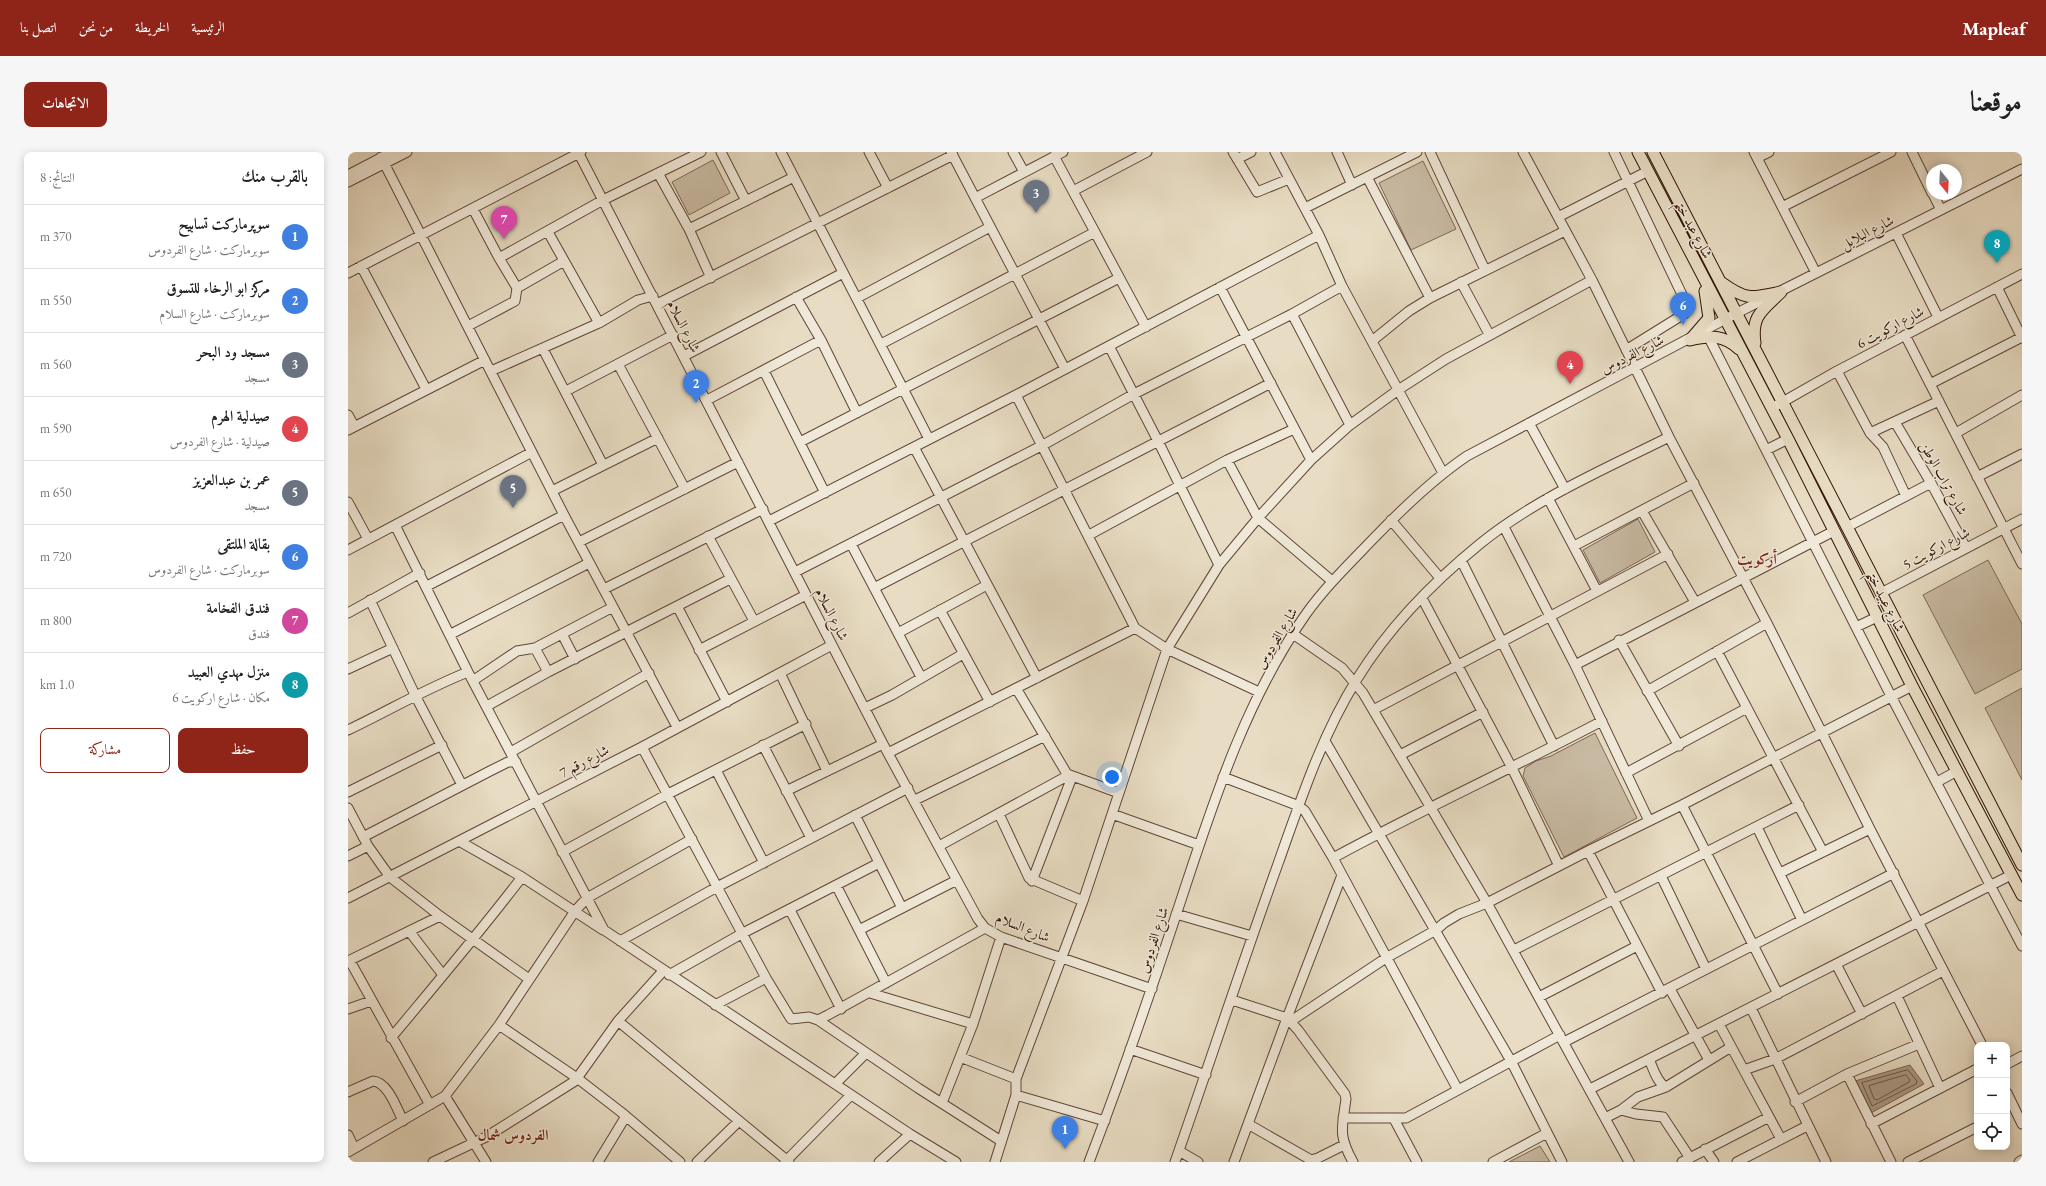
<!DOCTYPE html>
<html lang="ar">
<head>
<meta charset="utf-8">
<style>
  body { margin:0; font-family:"EB Garamond",Amiri,serif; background:#f6f6f6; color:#222; direction:rtl }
  .controls { position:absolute; right:12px; bottom:12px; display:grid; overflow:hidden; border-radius:8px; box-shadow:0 2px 10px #0003 }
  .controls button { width:36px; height:36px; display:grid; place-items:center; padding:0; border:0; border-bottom:1px solid #e0e0e0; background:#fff; color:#222; font:20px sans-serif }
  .compass { position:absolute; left:1578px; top:12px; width:36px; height:36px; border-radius:50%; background:#fff; box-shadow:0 2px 10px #0003; rotate:162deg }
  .you { position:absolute; left:764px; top:625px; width:14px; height:14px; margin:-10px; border:3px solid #fff; border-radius:50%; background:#1a73e8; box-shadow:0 0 0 6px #1a73e833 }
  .badge { display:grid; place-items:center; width:26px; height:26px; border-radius:50%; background:#8f2418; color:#fff; font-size:13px; font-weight:700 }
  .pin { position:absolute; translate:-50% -33px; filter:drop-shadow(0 1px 2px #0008) }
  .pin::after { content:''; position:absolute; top:21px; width:14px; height:12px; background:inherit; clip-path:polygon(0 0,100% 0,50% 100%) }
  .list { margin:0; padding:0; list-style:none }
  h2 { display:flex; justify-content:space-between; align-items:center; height:52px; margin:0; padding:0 16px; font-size:17px }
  h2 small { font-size:13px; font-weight:400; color:#767676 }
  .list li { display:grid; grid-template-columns:26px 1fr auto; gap:12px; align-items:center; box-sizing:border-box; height:64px; padding:0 16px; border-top:1px solid #e0e0e0 }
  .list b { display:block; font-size:15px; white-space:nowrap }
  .list p { margin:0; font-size:13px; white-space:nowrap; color:#767676 }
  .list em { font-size:13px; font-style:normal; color:#767676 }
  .actions { display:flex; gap:8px; padding:12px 16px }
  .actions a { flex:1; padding:9px 0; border:1px solid #8f2418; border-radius:8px; text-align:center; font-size:14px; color:#8f2418 }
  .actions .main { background:#8f2418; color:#fff }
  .icon { flex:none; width:22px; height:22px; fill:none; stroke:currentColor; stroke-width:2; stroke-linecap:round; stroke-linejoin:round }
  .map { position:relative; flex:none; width:1674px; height:1010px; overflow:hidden; direction:ltr; border-radius:8px }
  header { display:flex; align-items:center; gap:24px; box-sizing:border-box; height:56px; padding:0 20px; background:#8f2418; color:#fff }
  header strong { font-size:19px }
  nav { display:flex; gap:22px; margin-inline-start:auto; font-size:14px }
  .intro { display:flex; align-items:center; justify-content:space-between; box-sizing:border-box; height:96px; padding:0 24px }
  h1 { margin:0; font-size:28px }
  .button { padding:10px 18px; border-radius:8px; background:#8f2418; color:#fff; font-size:14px; font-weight:700 }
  main { display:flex; gap:24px; padding:0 24px }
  aside { flex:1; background:#fff; border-radius:8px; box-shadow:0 2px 10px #0003 }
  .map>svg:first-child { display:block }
  .green { fill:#c9bba4; stroke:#7e6856 }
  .water { fill:#aa9984; stroke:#7a6452 }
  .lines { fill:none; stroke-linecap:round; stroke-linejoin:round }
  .shore { stroke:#6e5646; stroke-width:1 }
  .minor-casing { stroke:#604636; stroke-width:11 }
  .major-casing { stroke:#321407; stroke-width:13 }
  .minor { stroke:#f0e9d9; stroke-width:9 }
  .major { stroke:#e8ddc4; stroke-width:11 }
  .labels { text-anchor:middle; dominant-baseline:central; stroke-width:3; stroke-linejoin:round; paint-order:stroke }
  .street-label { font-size:14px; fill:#321407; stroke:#f0e9d9 }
  .neighbourhood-label { font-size:15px; font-weight:bold; fill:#7a1f14; stroke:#f0e9d9 }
</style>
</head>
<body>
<header>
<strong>Mapleaf</strong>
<nav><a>الرئيسية</a><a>الخريطة</a><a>من نحن</a><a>اتصل بنا</a></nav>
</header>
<div class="intro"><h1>موقعنا</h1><a class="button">الاتجاهات</a></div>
<main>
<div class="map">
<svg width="1674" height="1010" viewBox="0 0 1674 1010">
  <rect width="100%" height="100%" fill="#e8ddc4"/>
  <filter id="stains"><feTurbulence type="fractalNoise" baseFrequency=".005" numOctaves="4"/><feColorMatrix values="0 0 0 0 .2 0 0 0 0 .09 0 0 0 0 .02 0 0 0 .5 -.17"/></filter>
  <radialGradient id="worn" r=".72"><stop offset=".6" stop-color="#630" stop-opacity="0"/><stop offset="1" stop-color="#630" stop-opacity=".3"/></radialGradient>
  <path class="green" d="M365,8L382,41L341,63L324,30Z
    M1075,9L1108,77L1063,98L1031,31Z
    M1290,367L1307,400L1252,431L1235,398Z
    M1640,408L1674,472V517L1627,542L1575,443Z
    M1674,536V628L1637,556Z
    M1247,581L1289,666L1216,705L1175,624L1177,616L1188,609L1203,604Z
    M1192,994L1202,1010H1161Z"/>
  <path class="water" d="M1562,913L1576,932L1523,961L1507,929Z"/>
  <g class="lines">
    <path class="shore" d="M1560,918L1569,929L1568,932L1524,954L1514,931Z
      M1558,923L1562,928L1561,930L1529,948L1526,947L1521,934Z"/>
    <defs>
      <path id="minor" d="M230,0L535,592L630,767L637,776L653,785L804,837
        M373,0L398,49
        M433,0L581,287
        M521,0L540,36
        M603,0L717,217
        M665,0L676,20
        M885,0L909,40L941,27
        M927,0L971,83L994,134L1095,321
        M989,0L1004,33
        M1082,0L1137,118
        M1175,0L1244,128L1321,285L1419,471L1522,677L1634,893
        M1266,0L1339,153V159L1336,162L1278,198
        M1406,0L1468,121
        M1564,0L1584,41
        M706,4L798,175
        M33,5L216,363L329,575
        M1409,6L1421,0
        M889,7L903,0
        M310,21L341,77L363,126
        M0,23L44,0
        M1019,25L1082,146
        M0,30L59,0
        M725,39L799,0
        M1585,42L1593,58
        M627,46L715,0
        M1434,55L1543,0
        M957,56L1069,0
        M1210,65L1300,19
        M341,77L446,25
        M200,80L251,171
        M1548,81L1590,165
        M151,106L255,48L353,0
        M13,114L78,237
        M0,121L233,0
        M1113,130L1141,182
        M872,135L963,308
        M1649,135L1674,186
        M169,136L216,109
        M448,145L473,188L509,261
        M509,146L642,75
        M309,152L605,3
        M944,162L1002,273
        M120,174L167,149L169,136L151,106L125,57
        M1557,183L1674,412
        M1360,184L1543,544L1674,794
        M1024,189L1061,159L1082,146L1217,79
        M533,192L747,80
        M761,194L810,289L871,413
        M195,197L255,313
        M336,204L495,121
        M270,212L337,337
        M143,219L251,171L290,148L305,144
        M416,219L477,341
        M1489,219L1522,281L1535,295L1558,344
        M1582,232L1674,185
        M218,239L325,183
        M668,243L787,476L819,497L911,540
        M359,248L473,188
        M1424,256L1489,219L1674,122
        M0,263L6,274
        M1547,270L1583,331L1618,396
        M1181,271L1217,337
        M0,278L137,208
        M1522,281L1591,249
        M1608,281L1674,243
        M452,290L771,126
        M566,295L689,526
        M1418,298L1440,287
        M879,308L910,366L984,429
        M1629,325L1674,302
        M204,339L310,286
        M1200,346L1249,439
        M0,350L20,387
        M1294,359L1347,450
        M1043,368L1092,426
        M421,369L668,243L971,83
        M47,373L120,520L256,778L562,982L608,1010
        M1156,375L1227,513L1301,669
        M1499,375L1583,331
        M741,383L879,308L946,277
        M360,384L406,469
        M231,390L390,310
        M503,392L573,525
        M1226,394L1346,331
        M0,398L184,300
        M1113,408L1206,594
        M447,420L695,293L786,242L944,162L994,134
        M79,434L216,363
        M526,436L923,231
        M256,437L415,357
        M1533,441L1674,367
        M1074,446L1164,616L1211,714
        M22,448L68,545L114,633
        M329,454L379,550
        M592,458L642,550
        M0,461L72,421
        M1508,475L1529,465
        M550,481L639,433
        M103,482L241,411
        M214,482L227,507
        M945,482L994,516L1015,541L1139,751L1281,1010
        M1271,488L1331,594
        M187,496L200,520
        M351,498L458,443
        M1369,499L1475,700
        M1227,513L1486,379
        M0,517L45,496
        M432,521L479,619
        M126,528L169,499L187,496L265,455
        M668,536L719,622L771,641
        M1299,539L1419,471
        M139,554L200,520L382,427
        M517,556L544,543L615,502
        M1025,558L1320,402
        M0,578C40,559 79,536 120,520
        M977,589L1163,909L1214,1010
        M415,593L463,686
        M294,595L418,826L443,867L461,865L470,868L480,863L637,776
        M163,600L301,521
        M540,601L787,476
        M1052,603L1135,560
        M368,618L416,711
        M1278,621L1399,556
        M875,625L951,654L957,659L985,706L1110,938
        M1589,630L1609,619
        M438,639L535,592
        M0,640L94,593
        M567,648L697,584
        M1334,653L1430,842
        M0,656L20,694L42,725L92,764L181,827
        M651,662L681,726L735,749
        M764,662L851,693
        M507,663L554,756
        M1409,675L1454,768
        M15,685L142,619L160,610H168
        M111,689L174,725L255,778
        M591,694L721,623
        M1240,699L1314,841
        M214,700L318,643L458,572
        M0,704L20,694
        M985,706C1073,658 1165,616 1254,569
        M1432,721L1522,677
        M1313,724L1358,817
        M684,729L724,625
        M488,733L538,831
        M0,746L294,595L484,493
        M442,758L493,857
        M828,762L904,784
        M511,778L609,728
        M61,779L95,823
        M272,789L369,735L560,636
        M1166,798L1451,653
        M0,809L92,764
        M2,809L82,953
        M1488,812L1514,862
        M321,823L395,781L531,711
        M1322,837L1361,908
        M522,841L625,872
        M1549,844L1592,936
        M1191,845L1289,794
        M884,848L939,866L994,723
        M367,853L418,826
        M1403,856L1478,1010
        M0,857L23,849
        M470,868L570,936L653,989
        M270,869L441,1010
        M943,869L1038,806L1088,778L1096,771L1111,762L1139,751L1240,699L1334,653L1564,534
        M1371,872L1433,987
        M151,873L229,926L273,960L332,1010
        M43,886C87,833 132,780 174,725
        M1216,890L1546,721
        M782,897L858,923
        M612,905L668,927
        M1301,907C1305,916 1309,931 1318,935
        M1659,912L1674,904
        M1396,918L1427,907L1595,819
        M1499,922L1543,1010
        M487,932L518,901
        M1242,937L1663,723
        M0,940L25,929C40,930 49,957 55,969
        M1659,941L1674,972
        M668,943L757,969
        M97,944L138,1010
        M1447,950L1499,922L1571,892
        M594,951L625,872L653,785
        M1273,958L1288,962L1315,965L1342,1006
        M995,966H1058L1212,883
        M1257,966L1273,958L1290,945L1318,935L1383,895
        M1046,967L1069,1010
        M900,972L963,1008L970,1006L996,993
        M1523,972L1629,917
        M0,983L6,996
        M1357,997L1366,1010
        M831,999L850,1010
        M0,1000L97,944L151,873L227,759L239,746L344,687
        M85,1010L138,985L227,929L270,869L315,819
        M250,1010L278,964
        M349,1010L391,969
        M437,1010L503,943
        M531,1010L562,982
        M647,1010L668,943V927L735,749L819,497L871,413L910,366L963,308L1002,273L1050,238L1098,207L1244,128
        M741,1010C772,929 800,848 827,766C862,661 894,553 958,462C978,434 1003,410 1027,385C1056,355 1085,327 1119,304L1389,161L1674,17
        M827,1010C862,910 895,809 931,709C953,647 974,583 1009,527C1041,475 1085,430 1133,391C1189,346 1257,317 1321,285
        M886,1010L939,866L950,878L997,942L998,947C994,976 990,983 1005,1010
        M1145,1010L1199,981
        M1334,1010L1421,965
        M1389,1010L1459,974
        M1560,1010L1629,975
        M1671,1010L1674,1008"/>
      <path id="major" d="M1290,0L1440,287L1564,534L1674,743
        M1305,0L1674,713
        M1374,131C1399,149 1404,146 1433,140
        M1342,188L1361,166L1357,139
        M1342,188C1362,183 1376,183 1391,197
        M1407,191C1403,163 1415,158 1433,140"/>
    </defs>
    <use href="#minor" class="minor-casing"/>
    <use href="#major" class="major-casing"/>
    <use href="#minor" class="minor"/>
    <use href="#major" class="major"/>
  </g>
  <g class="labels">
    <g class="street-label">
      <text transform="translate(1346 77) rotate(62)">شارع عبد ختم</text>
      <text transform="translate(1519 80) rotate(-27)">شارع البلابل</text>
      <text transform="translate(336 174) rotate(63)">شارع السلام</text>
      <text transform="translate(1542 175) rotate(-28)">شارع اركويت 6</text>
      <text transform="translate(1284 202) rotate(-27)">شارع الفردوس</text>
      <text transform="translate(1596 326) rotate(61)">شارع تراب الوطن</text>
      <text transform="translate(1588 396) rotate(-28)">شارع اركويت 5</text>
      <text transform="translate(1538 449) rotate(63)">شارع عبيد ختم</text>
      <text transform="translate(484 462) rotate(63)">شارع السلام</text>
      <text transform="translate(928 486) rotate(-59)">شارع الفردوس</text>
      <text transform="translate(236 609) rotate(-28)">شارع رقم 7</text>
      <text transform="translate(675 775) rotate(22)">شارع السلام</text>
      <text transform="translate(805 788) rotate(-72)">شارع الفردوس</text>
    </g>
    <g class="neighbourhood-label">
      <text x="1409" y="406">أركويت</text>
      <text x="165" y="982">الفردوس شمال</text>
    </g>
  </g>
  <rect width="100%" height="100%" filter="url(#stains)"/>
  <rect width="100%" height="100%" fill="url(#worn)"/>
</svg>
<div class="controls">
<button>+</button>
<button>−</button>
<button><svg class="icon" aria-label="locate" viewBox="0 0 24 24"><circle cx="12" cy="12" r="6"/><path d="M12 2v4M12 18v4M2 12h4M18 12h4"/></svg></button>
</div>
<svg class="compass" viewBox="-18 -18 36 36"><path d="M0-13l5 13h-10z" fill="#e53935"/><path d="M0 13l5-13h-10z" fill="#767676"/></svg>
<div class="you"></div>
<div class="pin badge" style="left:717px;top:997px;background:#3f7fe0">1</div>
<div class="pin badge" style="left:348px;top:251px;background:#3f7fe0">2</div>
<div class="pin badge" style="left:688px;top:61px;background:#6b7280">3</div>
<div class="pin badge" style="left:1222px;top:232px;background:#e0444e">4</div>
<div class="pin badge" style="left:165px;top:356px;background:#6b7280">5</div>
<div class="pin badge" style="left:1335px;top:173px;background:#3f7fe0">6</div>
<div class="pin badge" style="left:156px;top:87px;background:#d1479c">7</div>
<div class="pin badge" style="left:1649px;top:111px;background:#0f9aa8">8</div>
</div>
<aside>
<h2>بالقرب منك<small>النتائج: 8</small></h2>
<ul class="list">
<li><span class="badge" style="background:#3f7fe0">1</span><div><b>سوپرمارکت تسابيح</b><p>سوبرماركت · شارع الفردوس</p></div><em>370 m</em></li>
<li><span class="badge" style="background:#3f7fe0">2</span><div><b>مركز ابو الرخاء للتسوق</b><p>سوبرماركت · شارع السلام</p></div><em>550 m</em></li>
<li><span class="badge" style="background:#6b7280">3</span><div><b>مسجد ود البحر</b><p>مسجد</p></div><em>560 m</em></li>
<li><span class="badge" style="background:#e0444e">4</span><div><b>صيدلية الهرم</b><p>صيدلية · شارع الفردوس</p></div><em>590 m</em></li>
<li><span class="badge" style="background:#6b7280">5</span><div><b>عمر بن عبدالعزيز</b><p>مسجد</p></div><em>650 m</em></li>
<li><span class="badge" style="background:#3f7fe0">6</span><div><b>بقالة الملتقى</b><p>سوبرماركت · شارع الفردوس</p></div><em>720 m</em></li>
<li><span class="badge" style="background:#d1479c">7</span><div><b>فندق الفخامة</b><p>فندق</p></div><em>800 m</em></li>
<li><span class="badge" style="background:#0f9aa8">8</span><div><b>منزل مهدي العبيد</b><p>مكان · شارع اركويت 6</p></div><em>1.0 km</em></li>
</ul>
<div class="actions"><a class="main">حفظ</a><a>مشاركة</a></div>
</aside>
</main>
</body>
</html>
